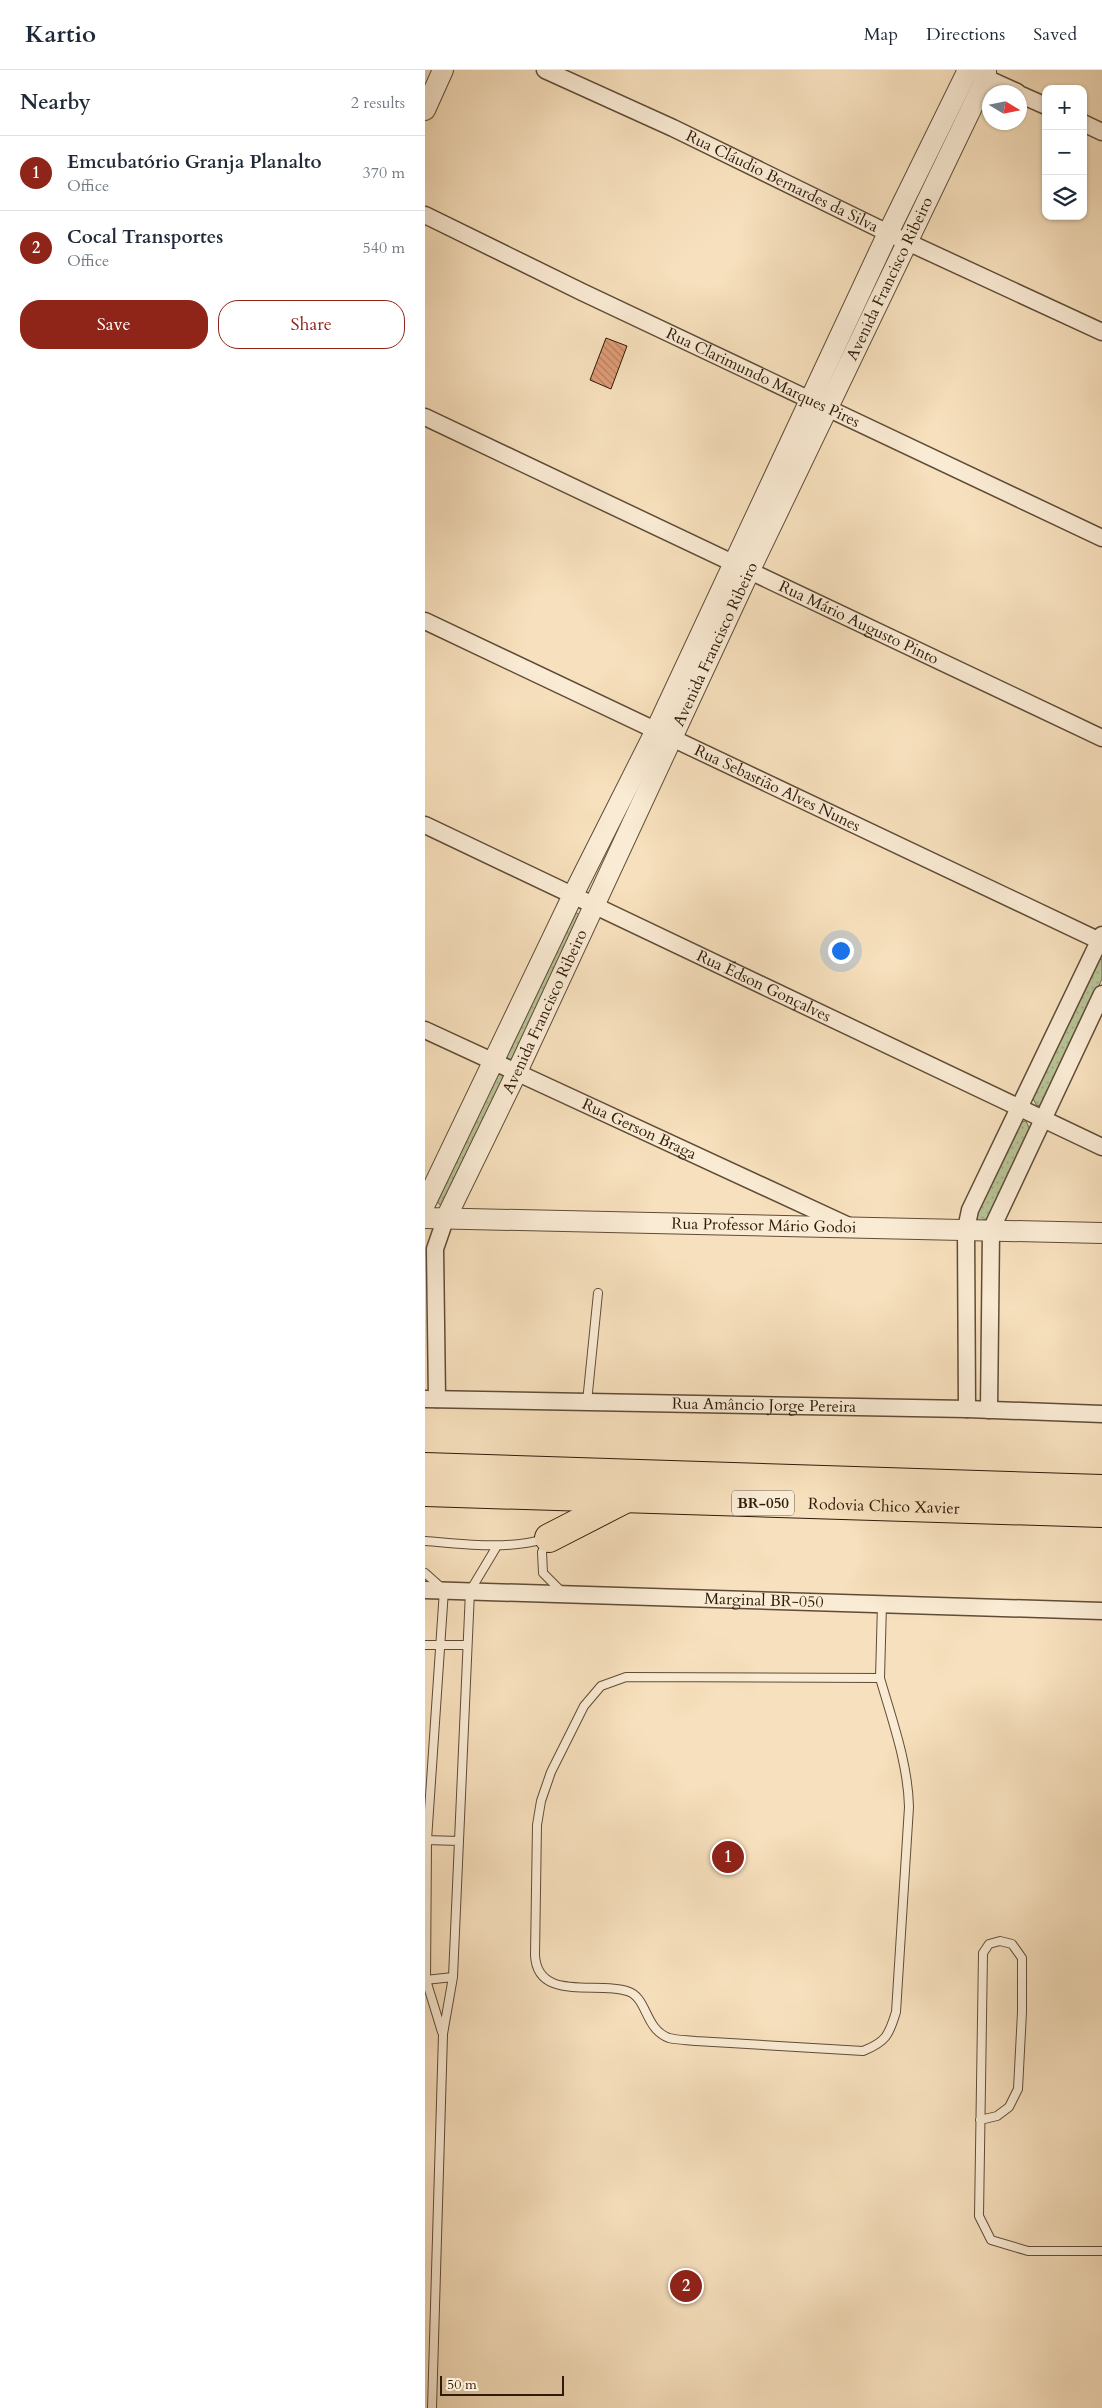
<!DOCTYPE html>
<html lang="en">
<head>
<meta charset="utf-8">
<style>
  body { margin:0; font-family:Cardo,serif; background:#f6f6f7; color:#1f2937 }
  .controls { position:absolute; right:15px; top:15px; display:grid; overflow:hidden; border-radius:10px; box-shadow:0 1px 4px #0004 }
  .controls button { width:45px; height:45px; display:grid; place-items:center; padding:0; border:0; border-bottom:1px solid #e0e1e3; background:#fff; color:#1f2937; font:25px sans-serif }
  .compass { position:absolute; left:557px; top:15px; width:45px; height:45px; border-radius:50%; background:#fff; box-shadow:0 1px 4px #0004; rotate:100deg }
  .scale { position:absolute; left:15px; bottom:12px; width:124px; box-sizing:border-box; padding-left:5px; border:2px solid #2e1b09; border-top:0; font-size:14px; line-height:18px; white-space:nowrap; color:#2e1b09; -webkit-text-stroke:4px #faebd4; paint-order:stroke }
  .you { position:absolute; left:415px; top:880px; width:18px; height:18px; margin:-12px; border:4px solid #fff; border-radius:50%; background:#1a73e8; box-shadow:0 0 0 8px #1a73e833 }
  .badge { display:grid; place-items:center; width:32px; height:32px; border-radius:50%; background:#8f2418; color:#fff; font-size:16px; font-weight:700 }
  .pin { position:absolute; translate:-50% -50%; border:2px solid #fff; box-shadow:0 1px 5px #0006 }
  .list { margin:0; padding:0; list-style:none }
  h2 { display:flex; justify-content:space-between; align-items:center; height:65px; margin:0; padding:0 20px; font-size:21px }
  h2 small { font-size:16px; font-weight:400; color:#747a83 }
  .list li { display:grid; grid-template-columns:32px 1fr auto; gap:15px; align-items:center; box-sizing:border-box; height:75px; padding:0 20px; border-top:1px solid #e0e1e3 }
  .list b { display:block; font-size:19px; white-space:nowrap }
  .list p { margin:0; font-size:16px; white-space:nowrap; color:#747a83 }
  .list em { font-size:16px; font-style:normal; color:#747a83 }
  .actions { display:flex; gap:10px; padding:15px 20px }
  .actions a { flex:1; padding:11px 0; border:1px solid #8f2418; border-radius:20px; text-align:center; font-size:18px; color:#8f2418 }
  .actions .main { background:#8f2418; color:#fff }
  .icon { flex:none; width:28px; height:28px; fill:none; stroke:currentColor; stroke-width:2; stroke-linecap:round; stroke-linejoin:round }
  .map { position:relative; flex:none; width:677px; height:2338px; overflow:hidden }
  header { display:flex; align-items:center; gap:30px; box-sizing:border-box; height:70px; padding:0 25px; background:#fff; border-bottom:1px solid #e0e1e3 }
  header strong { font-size:24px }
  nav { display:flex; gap:28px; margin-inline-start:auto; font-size:18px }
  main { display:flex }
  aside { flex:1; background:#fff }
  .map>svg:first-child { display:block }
  .grass { fill:url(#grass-dots); stroke:#726f50 }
  .building { fill:url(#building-back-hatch); stroke:#2e1b09 }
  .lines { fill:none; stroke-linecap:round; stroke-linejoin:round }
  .service-casing { stroke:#604c36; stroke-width:10 }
  .minor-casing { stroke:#604c36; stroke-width:19 }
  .tertiary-casing { stroke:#604c36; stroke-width:22 }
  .motorway-casing { stroke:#2e1b09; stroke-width:30 }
  .service { stroke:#faebd4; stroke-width:8 }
  .minor { stroke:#faebd4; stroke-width:16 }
  .tertiary { stroke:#faebd4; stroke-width:20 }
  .motorway { stroke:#f7e0bd; stroke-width:28 }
  .labels { text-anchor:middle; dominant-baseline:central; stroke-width:4; stroke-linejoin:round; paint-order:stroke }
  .shield { fill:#faebd4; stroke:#6b5946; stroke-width:1 }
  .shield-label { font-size:15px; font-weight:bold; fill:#2e1b09 }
  .street-label { font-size:16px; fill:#2e1b09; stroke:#faebd4 }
</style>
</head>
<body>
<header>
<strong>Kartio</strong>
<nav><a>Map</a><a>Directions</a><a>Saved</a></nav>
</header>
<main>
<aside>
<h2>Nearby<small>2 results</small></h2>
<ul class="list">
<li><span class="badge">1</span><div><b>Emcubatório Granja Planalto</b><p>Office</p></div><em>370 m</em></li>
<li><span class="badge">2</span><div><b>Cocal Transportes</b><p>Office</p></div><em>540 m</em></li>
</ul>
<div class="actions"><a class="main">Save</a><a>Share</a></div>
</aside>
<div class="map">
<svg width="677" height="2338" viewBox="0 0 677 2338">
  <defs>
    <pattern id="grass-dots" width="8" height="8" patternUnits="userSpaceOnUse" patternTransform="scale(1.25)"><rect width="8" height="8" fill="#b7c396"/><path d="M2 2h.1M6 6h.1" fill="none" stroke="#9ea780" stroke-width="1.8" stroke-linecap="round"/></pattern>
    <pattern id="building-back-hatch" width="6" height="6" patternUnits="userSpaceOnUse" patternTransform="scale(1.25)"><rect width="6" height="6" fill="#df9c76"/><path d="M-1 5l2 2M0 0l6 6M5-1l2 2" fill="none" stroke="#b57e5f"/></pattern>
  </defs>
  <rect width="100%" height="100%" fill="#f7e0bd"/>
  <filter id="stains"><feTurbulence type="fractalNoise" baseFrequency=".004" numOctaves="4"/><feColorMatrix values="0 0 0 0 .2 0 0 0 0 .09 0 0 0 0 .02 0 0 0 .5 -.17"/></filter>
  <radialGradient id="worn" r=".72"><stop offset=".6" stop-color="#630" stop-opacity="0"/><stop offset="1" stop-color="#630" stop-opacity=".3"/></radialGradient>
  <path class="grass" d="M151,842L155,846L89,989H84L81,986Z
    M673,889H677V909L620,1033L612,1036L607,1027Z
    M70,1003H75L79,1007L19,1134L15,1135L11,1130Z
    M601,1051L605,1060L563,1148L553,1152L550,1143L595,1052Z"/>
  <path class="building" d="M181,268L202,276L186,319L165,310Z"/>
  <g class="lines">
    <defs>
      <path id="service" d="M162,1332L173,1223
        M0,1471C40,1474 80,1480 120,1469
        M122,1472L117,1482L118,1503L136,1521
        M0,1503L19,1520L2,1770L1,1910L17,1962
        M0,1575H42
        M455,1608C467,1650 483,1693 484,1737L471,1942C464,1965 461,1972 438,1981L271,1971C262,1970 252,1970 244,1968C219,1959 223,1927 202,1921C172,1911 112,1932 110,1885L112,1755L116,1731L126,1702L159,1636L176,1616L201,1607L455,1608L457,1534
        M0,1770L34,1771
        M0,1910L28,1907
        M555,2050L572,2046L584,2037L593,2019L597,1942V1888L587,1874L575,1871L564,1874L558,1883L554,2146L566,2170L603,2181H677
        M7,2338L18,1964L28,1907L45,1521L72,1476"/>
      <g id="minor">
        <path id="s1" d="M120,0L248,58L463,163L677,262"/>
        <path d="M550,3L592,22"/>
        <path d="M594,24L621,36"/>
        <path d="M658,53L677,62"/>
        <path id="s2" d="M0,145L157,222L677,468"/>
        <path id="s3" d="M0,347L677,668"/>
        <path id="s4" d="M0,551L677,872"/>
        <path id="s5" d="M0,755L677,1077"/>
        <path id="s6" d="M0,960L424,1156"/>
        <path id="s7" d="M0,1329L542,1339L677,1344"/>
        <path d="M12,1329L10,1179L20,1150"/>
        <path d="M542,1339L541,1159L545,1140L677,865"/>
        <path d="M564,1340L566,1160L677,924"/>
        <path id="s8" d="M0,1520L677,1541"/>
      </g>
      <g id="tertiary">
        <path d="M0,40L18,0"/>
        <path d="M0,1134L148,825L230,662L463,163L543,0"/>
        <path id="s9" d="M0,1148L677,1163"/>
        <path id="s10" d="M20,1150L91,1004L324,502L561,8V0"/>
      </g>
      <g id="motorway">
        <path d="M0,1397L677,1419"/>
        <path id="s11" d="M0,1422L677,1443"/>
        <path d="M124,1468L198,1430"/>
      </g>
    </defs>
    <use href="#service" class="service-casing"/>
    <use href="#minor" class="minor-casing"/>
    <use href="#tertiary" class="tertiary-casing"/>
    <use href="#motorway" class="motorway-casing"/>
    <use href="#service" class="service"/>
    <use href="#minor" class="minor"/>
    <use href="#tertiary" class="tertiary"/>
    <use href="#motorway" class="motorway"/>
  </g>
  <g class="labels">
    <rect class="shield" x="307" y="1420.5" width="62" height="25" rx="4"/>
    <g class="shield-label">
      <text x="338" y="1433">BR-050</text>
    </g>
    <g class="street-label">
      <text stroke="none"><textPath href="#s1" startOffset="262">Rua Cláudio Bernardes da Silva</textPath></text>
      <text stroke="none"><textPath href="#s10" startOffset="1041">Avenida Francisco Ribeiro</textPath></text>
      <text stroke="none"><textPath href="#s2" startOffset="375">Rua Clarimundo Marques Pires</textPath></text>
      <text stroke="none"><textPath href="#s3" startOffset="480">Rua Mário Augusto Pinto</textPath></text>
      <text stroke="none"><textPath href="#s10" startOffset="636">Avenida Francisco Ribeiro</textPath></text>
      <text stroke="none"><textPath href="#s4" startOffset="390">Rua Sebastião Alves Nunes</textPath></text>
      <text stroke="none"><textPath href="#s5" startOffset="375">Rua Édson Gonçalves</textPath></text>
      <text stroke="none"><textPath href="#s10" startOffset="231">Avenida Francisco Ribeiro</textPath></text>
      <text stroke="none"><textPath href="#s6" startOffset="236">Rua Gerson Braga</textPath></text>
      <text stroke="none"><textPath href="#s9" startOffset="339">Rua Professor Mário Godoi</textPath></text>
      <text stroke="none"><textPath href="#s7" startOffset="339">Rua Amâncio Jorge Pereira</textPath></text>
      <text stroke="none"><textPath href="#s11" startOffset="459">Rodovia Chico Xavier</textPath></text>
      <text stroke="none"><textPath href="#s8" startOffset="339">Marginal BR-050</textPath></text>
    </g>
  </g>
  <rect width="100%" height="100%" filter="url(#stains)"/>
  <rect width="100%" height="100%" fill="url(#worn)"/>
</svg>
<div class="controls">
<button>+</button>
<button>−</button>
<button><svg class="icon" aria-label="layers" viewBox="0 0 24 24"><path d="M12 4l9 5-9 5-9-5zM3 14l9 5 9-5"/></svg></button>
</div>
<svg class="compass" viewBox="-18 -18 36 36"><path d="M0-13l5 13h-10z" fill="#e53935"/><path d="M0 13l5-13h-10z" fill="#747a83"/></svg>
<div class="scale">50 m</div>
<div class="you"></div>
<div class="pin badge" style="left:303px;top:1787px">1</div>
<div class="pin badge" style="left:261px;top:2216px">2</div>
</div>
</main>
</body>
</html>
